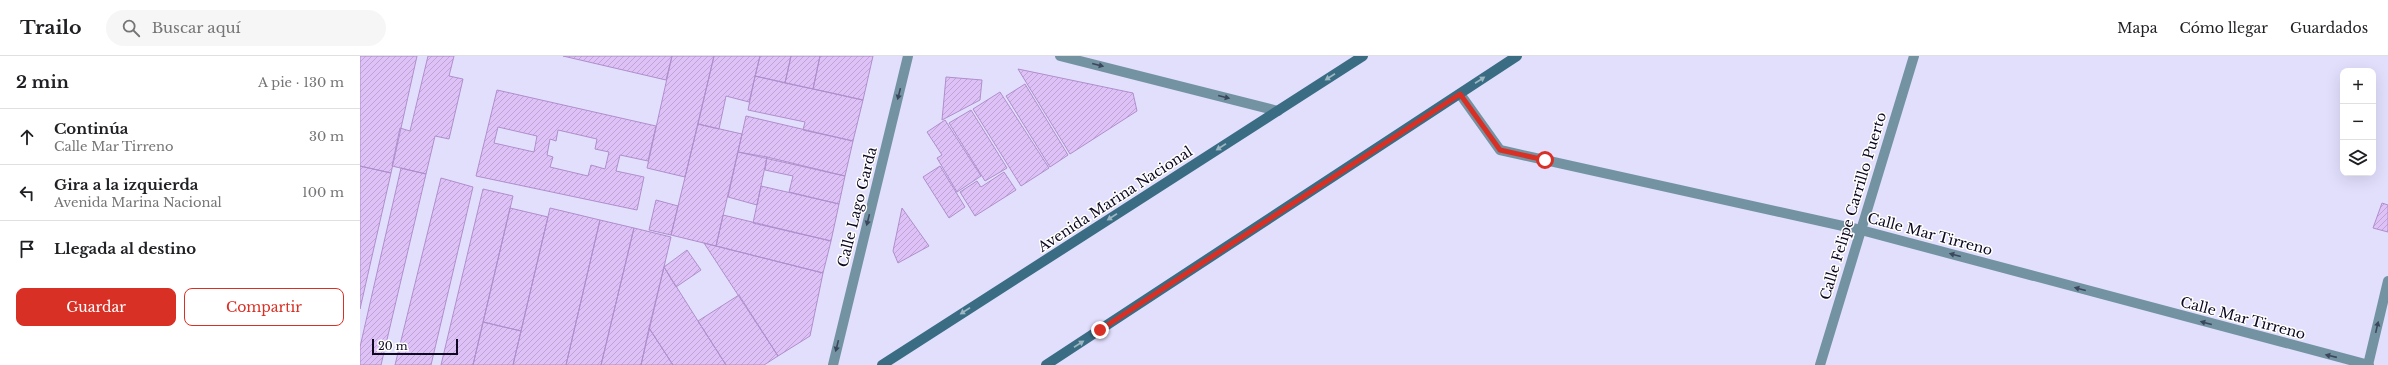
<!DOCTYPE html>
<html lang="es">
<head>
<meta charset="utf-8">
<style>
  body { margin:0; font-family:"Libre Baskerville",serif; background:#f6f6f6; color:#202124 }
  .controls { position:absolute; right:12px; top:12px; display:grid; overflow:hidden; border-radius:8px; box-shadow:0 4px 16px #0002 }
  .controls button { width:36px; height:36px; display:grid; place-items:center; padding:0; border:0; border-bottom:1px solid #e0e0e0; background:#fff; color:#202124; font:20px sans-serif }
  .scale { position:absolute; left:12px; bottom:10px; width:86px; box-sizing:border-box; padding-left:4px; border:2px solid #0e0921; border-top:0; font-size:11px; line-height:14px; white-space:nowrap; color:#0e0921; -webkit-text-stroke:3px #fff; paint-order:stroke }
  .stop { position:absolute; width:12px; height:12px; margin:-9px; border:3px solid #d93025; border-radius:50%; background:#fff }
  .stop.end { background:#d93025; border-color:#fff; box-shadow:0 1px 4px #0008 }
  .list { margin:0; padding:0; list-style:none }
  h2 { display:flex; justify-content:space-between; align-items:center; height:52px; margin:0; padding:0 16px; font-size:17px }
  h2 small { font-size:13px; font-weight:400; color:#757577 }
  .list li { display:grid; grid-template-columns:26px 1fr auto; gap:12px; align-items:center; box-sizing:border-box; height:56px; padding:0 16px; border-top:1px solid #e0e0e0 }
  .list b { display:block; font-size:15px; white-space:nowrap }
  .list p { margin:0; font-size:13px; white-space:nowrap; color:#757577 }
  .list em { font-size:13px; font-style:normal; color:#757577 }
  .actions { display:flex; gap:8px; padding:12px 16px }
  .actions a { flex:1; padding:9px 0; border:1px solid #d93025; border-radius:8px; text-align:center; font-size:14px; color:#d93025 }
  .actions .main { background:#d93025; color:#fff }
  .icon { flex:none; width:22px; height:22px; fill:none; stroke:currentColor; stroke-width:2; stroke-linecap:round; stroke-linejoin:round }
  .map { position:relative; flex:none; width:2028px; height:309px; overflow:hidden }
  header { display:flex; align-items:center; gap:24px; box-sizing:border-box; height:56px; padding:0 20px; background:#fff; border-bottom:1px solid #e0e0e0 }
  header strong { font-size:19px }
  nav { display:flex; gap:22px; margin-inline-start:auto; font-size:14px }
  .search { width:280px; height:36px; background:#f6f6f6; display:flex; align-items:center; gap:10px; box-sizing:border-box; padding:0 14px; border-radius:22px; color:#757577; font-size:15px }
  main { display:flex }
  aside { flex:1; background:#fff }
  .map>svg:first-child { display:block }
  .building { fill:url(#building-hatch); stroke:#b08ecd; fill-rule:evenodd }
  .lines { fill:none; stroke-linecap:round; stroke-linejoin:round }
  .minor { stroke:#7393a3; stroke-width:10 }
  .tertiary { stroke:#7393a3; stroke-width:10 }
  .secondary { stroke:#3a6d84; stroke-width:10 }
  .oneway { fill:#3b475c }
  .oneway2 { fill:#9cb6c2 }
  .route { stroke:#d93025; stroke-width:5 }
  .labels { text-anchor:middle; dominant-baseline:central; stroke-width:3; stroke-linejoin:round; paint-order:stroke }
  .street-label { font-size:14px; fill:#0e0921; stroke:#fff }
</style>
</head>
<body>
<header>
<strong>Trailo</strong>
<div class="search"><svg class="icon" aria-label="search" viewBox="0 0 24 24"><circle cx="10" cy="10" r="6"/><path d="M15 15l6 6"/></svg>Buscar aquí</div>
<nav><a>Mapa</a><a>Cómo llegar</a><a>Guardados</a></nav>
</header>
<main>
<aside>
<h2>2 min<small>A pie · 130 m</small></h2>
<ul class="list">
<li><svg class="icon" aria-label="ahead" viewBox="0 0 24 24"><path d="M12 20V5M6 11l6-6 6 6"/></svg><div><b>Continúa</b><p>Calle Mar Tirreno</p></div><em>30 m</em></li>
<li><svg class="icon" aria-label="left" viewBox="0 0 24 24"><path d="M17 20v-9H6M10 6l-5 5 5 5"/></svg><div><b>Gira a la izquierda</b><p>Avenida Marina Nacional</p></div><em>100 m</em></li>
<li><svg class="icon" aria-label="arrive" viewBox="0 0 24 24"><path d="M6 21V4h12l-3 4 3 4H6"/></svg><div><b>Llegada al destino</b></div></li>
</ul>
<div class="actions"><a class="main">Guardar</a><a>Compartir</a></div>
</aside>
<div class="map">
<svg width="2028" height="309" viewBox="0 0 2028 309">
  <defs>
    <pattern id="building-hatch" width="6" height="6" patternUnits="userSpaceOnUse"><rect width="6" height="6" fill="#dec1f6"/><path d="M-1 1l2-2M0 6l6-6M5 7l2-2" fill="none" stroke="#bda4d3"/></pattern>
  </defs>
  <rect width="100%" height="100%" fill="#e1dffc"/>
  <path class="building" d="M0,0H57L31,117L0,110Z
    M68,0H94L89,20L103,23L89,83L75,80L66,118L32,110L40,72L50,75Z
    M203,0H312L306,24Z
    M312,0H354L325,121L287,112Z
    M354,0H400L389,46L366,40L359,73L338,68Z
    M400,0H431L425,27L395,20Z
    M431,0H460L453,33L425,27Z
    M460,0H513L503,44L453,33Z
    M658,13L773,37L777,55L710,98Z
    M395,20L503,44L493,85L443,74L445,66L388,54Z
    M586,21L622,24L620,44L582,64Z
    M665,28L708,99L690,111L646,40Z
    M137,34L296,70L288,105L260,99L256,115L284,121L277,154L116,120ZM138,71L177,80L174,96L134,87ZM198,74L237,83L235,93L249,96L245,113L231,109L228,120L190,111L193,101L187,99L190,83L196,85Z
    M640,36L689,112L661,130L613,53Z
    M611,54L647,112L625,125L589,67Z
    M386,60L493,85L485,120L378,96Z
    M585,64L621,120L597,136L577,102L582,99L567,76Z
    M338,68L382,78L356,190L311,179Z
    M378,96L407,101L397,149L368,141Z
    M407,101L485,120L479,148L429,136L433,120L405,114Z
    M0,110L31,117L0,253Z
    M580,110L605,151L589,162L563,121Z
    M41,112L66,118L21,309H0V291Z
    M644,116L656,134L615,160L600,136L617,125L621,131Z
    M81,122L113,131L71,309H35Z
    M401,130L479,148L471,185L393,167Z
    M123,133L153,140L113,309H81Z
    M296,144L318,150L311,179L289,174Z
    M2022,147L2028,149V176L2013,172Z
    M150,152L188,161L161,275L123,266Z
    M190,152L240,164L206,309H153Z
    M542,152L569,190L538,207L533,195Z
    M363,159L471,185L463,217L356,190Z
    M240,164L274,172L241,309H206Z
    M274,172L311,181L281,309H241Z
    M344,187L463,217L450,280L418,300Z
    M327,194L341,214L316,231L304,211Z
    M304,211L338,265L366,309H313L289,272Z
    M379,239L418,300L404,309H366L338,265Z
    M123,266L161,275L153,309H113Z
    M289,272L313,309H281Z"/>
  <g class="lines">
    <path class="minor" d="M700,0L918,55
      M1100,38L1140,94L1501,174L2009,309
      M473,309L548,0
      M2008,309L2028,225"/>
    <path class="tertiary" d="M1460,309L1554,0"/>
    <path class="secondary" d="M522,309L1003,0
      M686,309L1157,0"/>
  </g>
  <defs><path id="oneway-solid" d="M-6-.8H1V-3.2L6.5 0L1 3.2V.8H-6Z"/></defs>
  <g class="oneway">
    <use href="#oneway-solid" transform="translate(738 9) rotate(14)"/>
    <use href="#oneway-solid" transform="translate(539 38) rotate(104)"/>
    <use href="#oneway-solid" transform="translate(864 41) rotate(14)"/>
    <use href="#oneway-solid" transform="translate(508 164) rotate(104)"/>
    <use href="#oneway-solid" transform="translate(1595 199) rotate(-165)"/>
    <use href="#oneway-solid" transform="translate(1720 233) rotate(-165)"/>
    <use href="#oneway-solid" transform="translate(1846 267) rotate(-165)"/>
    <use href="#oneway-solid" transform="translate(2017 271) rotate(-77)"/>
    <use href="#oneway-solid" transform="translate(477 290) rotate(104)"/>
    <use href="#oneway-solid" transform="translate(1971 300) rotate(-167)"/>
  </g>
  <g class="oneway2">
    <use href="#oneway-solid" transform="translate(970 21) rotate(147)"/>
    <use href="#oneway-solid" transform="translate(1120 24) rotate(-33)"/>
    <use href="#oneway-solid" transform="translate(861 91) rotate(147)"/>
    <use href="#oneway-solid" transform="translate(752 161) rotate(147)"/>
    <use href="#oneway-solid" transform="translate(605 255) rotate(147)"/>
    <use href="#oneway-solid" transform="translate(719 288) rotate(-33)"/>
  </g>
  <g class="lines">
    <path class="route" d="M740,274L1100,38L1140,94L1185,104"/>
  </g>
  <g class="labels">
    <g class="street-label">
      <text transform="translate(755 143) rotate(-33)">Avenida Marina Nacional</text>
      <text transform="translate(1493 150) rotate(-73)">Calle Felipe Carrillo Puerto</text>
      <text transform="translate(497 151) rotate(-76)">Calle Lago Garda</text>
      <text transform="translate(1570 178) rotate(15)">Calle Mar Tirreno</text>
      <text transform="translate(1883 262) rotate(15)">Calle Mar Tirreno</text>
    </g>
  </g>
</svg>
<div class="controls">
<button>+</button>
<button>−</button>
<button><svg class="icon" aria-label="layers" viewBox="0 0 24 24"><path d="M12 4l9 5-9 5-9-5zM3 14l9 5 9-5"/></svg></button>
</div>
<div class="scale">20 m</div>
<div class="stop" style="left:1185px;top:104px"></div>
<div class="stop end" style="left:740px;top:274px"></div>
</div>
</main>
</body>
</html>
